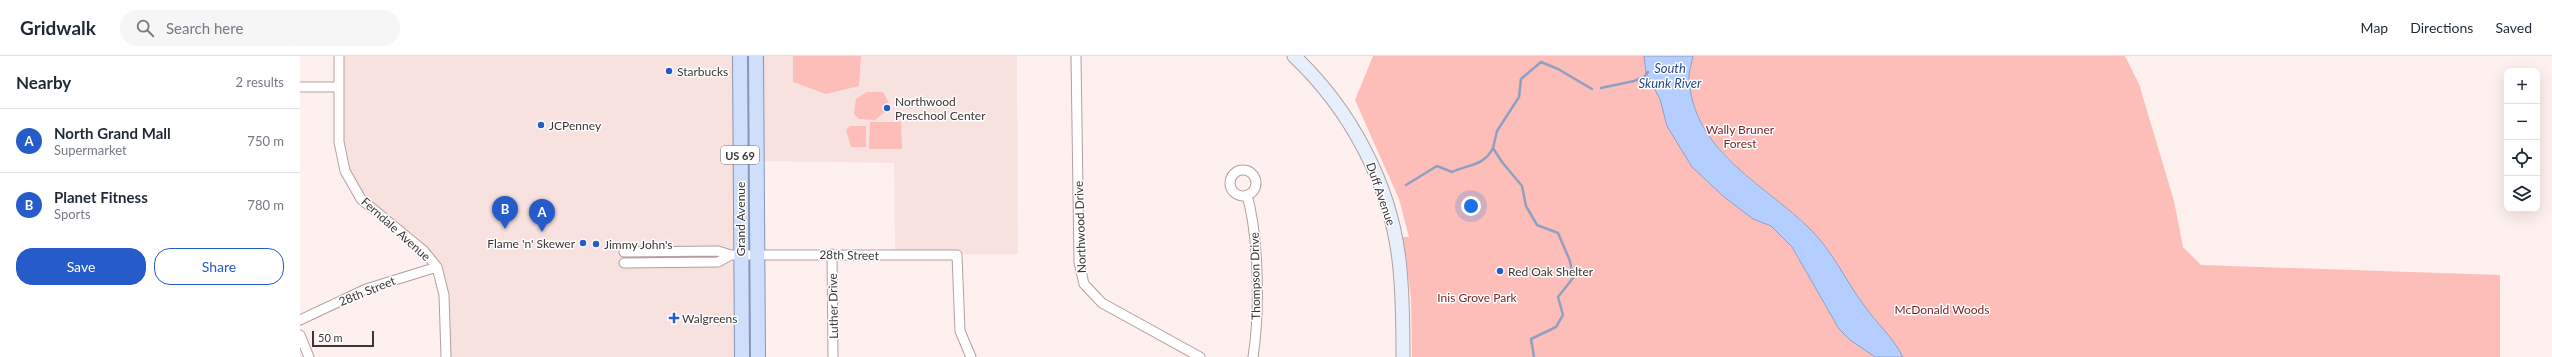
<!DOCTYPE html>
<html lang="en">
<head>
<meta charset="utf-8">
<style>
  body { margin:0; font-family:Lato,sans-serif; background:#f6f6f7; color:#1f2937 }
  .controls { position:absolute; right:12px; top:12px; display:grid; overflow:hidden; border-radius:8px; box-shadow:0 4px 16px #0002 }
  .controls button { width:36px; height:36px; display:grid; place-items:center; padding:0; border:0; border-bottom:1px solid #e0e1e3; background:#fff; color:#1f2937; font:20px sans-serif }
  .scale { position:absolute; left:12px; bottom:10px; width:62px; box-sizing:border-box; padding-left:4px; border:2px solid #3c3535; border-top:0; font-size:11px; line-height:14px; white-space:nowrap; color:#3c3535; -webkit-text-stroke:3px #fff; paint-order:stroke }
  .you { position:absolute; left:1171px; top:150px; width:14px; height:14px; margin:-10px; border:3px solid #fff; border-radius:50%; background:#1a73e8; box-shadow:0 0 0 6px #1a73e833 }
  .badge { display:grid; place-items:center; width:26px; height:26px; border-radius:50%; background:#255cc9; color:#fff; font-size:13px; font-weight:700 }
  .pin { position:absolute; translate:-50% -33px; filter:drop-shadow(0 1px 2px #0008) }
  .pin::after { content:''; position:absolute; top:21px; width:14px; height:12px; background:inherit; clip-path:polygon(0 0,100% 0,50% 100%) }
  .list { margin:0; padding:0; list-style:none }
  h2 { display:flex; justify-content:space-between; align-items:center; height:52px; margin:0; padding:0 16px; font-size:17px }
  h2 small { font-size:13px; font-weight:400; color:#747a83 }
  .list li { display:grid; grid-template-columns:26px 1fr auto; gap:12px; align-items:center; box-sizing:border-box; height:64px; padding:0 16px; border-top:1px solid #e0e1e3 }
  .list b { display:block; font-size:15px; white-space:nowrap }
  .list p { margin:0; font-size:13px; white-space:nowrap; color:#747a83 }
  .list em { font-size:13px; font-style:normal; color:#747a83 }
  .actions { display:flex; gap:8px; padding:12px 16px }
  .actions a { flex:1; padding:9px 0; border:1px solid #255cc9; border-radius:16px; text-align:center; font-size:14px; color:#255cc9 }
  .actions .main { background:#255cc9; color:#fff }
  .icon { flex:none; width:22px; height:22px; fill:none; stroke:currentColor; stroke-width:2; stroke-linecap:round; stroke-linejoin:round }
  .map { position:relative; flex:none; width:2252px; height:301px; overflow:hidden }
  header { display:flex; align-items:center; gap:24px; box-sizing:border-box; height:56px; padding:0 20px; background:#fff; border-bottom:1px solid #e0e1e3 }
  header strong { font-size:19px }
  nav { display:flex; gap:22px; margin-inline-start:auto; font-size:14px }
  .search { width:280px; height:36px; background:#f6f6f7; display:flex; align-items:center; gap:10px; box-sizing:border-box; padding:0 14px; border-radius:22px; color:#747a83; font-size:15px }
  main { display:flex }
  aside { flex:1; background:#fff }
  .map>svg:first-child { display:block }
  .built { fill:#f8e2e0 }
  .green { fill:#fdbdb9 }
  .water { fill:#b3ceff; stroke:#8fa0c2 }
  .lines { fill:none; stroke-linecap:round; stroke-linejoin:round }
  .stream { stroke:#8fa0c2; stroke-width:2.5 }
  .street-casing { stroke:#b1a09f; stroke-width:11 }
  .secondary-casing { stroke:#b1a09f; stroke-width:15 }
  .primary-casing { stroke:#8795b4; stroke-width:16 }
  .street { stroke:#fff; stroke-width:9 }
  .secondary { stroke:#e7effd; stroke-width:13 }
  .primary { stroke:#cfdffb; stroke-width:14 }
  .poi-dot { fill:#255cc9; stroke:#fff; stroke-width:1.5 }
  .labels { text-anchor:middle; dominant-baseline:central; stroke-width:3; stroke-linejoin:round; paint-order:stroke }
  .shield { fill:#fff; stroke:#767272; stroke-width:1 }
  .shield-label { font-size:11px; font-weight:bold; fill:#3c3535 }
  .poi-label { font-size:12px; fill:#3c3535; stroke:#fff; text-anchor:start }
  .park-label { font-size:12px; fill:#7d2427; stroke:#fff }
  .street-label { font-size:12px; fill:#3c3535; stroke:#fff }
  .water-label { font-size:13px; font-style:italic; fill:#274b91; stroke:#fff }
</style>
</head>
<body>
<header>
<strong>Gridwalk</strong>
<div class="search"><svg class="icon" aria-label="search" viewBox="0 0 24 24"><circle cx="10" cy="10" r="6"/><path d="M15 15l6 6"/></svg>Search here</div>
<nav><a>Map</a><a>Directions</a><a>Saved</a></nav>
</header>
<main>
<aside>
<h2>Nearby<small>2 results</small></h2>
<ul class="list">
<li><span class="badge">A</span><div><b>North Grand Mall</b><p>Supermarket</p></div><em>750 m</em></li>
<li><span class="badge">B</span><div><b>Planet Fitness</b><p>Sports</p></div><em>780 m</em></li>
</ul>
<div class="actions"><a class="main">Save</a><a>Share</a></div>
</aside>
<div class="map">
<svg width="2252" height="301" viewBox="0 0 2252 301">
  <rect width="100%" height="100%" fill="#fef0ef"/>
  <path class="built" d="M39,0H436L439,301H148L141,214L62,140L50,120L42,86Z
    M456,0H717L718,198L595,199L594,107L456,105Z"/>
  <path class="green" d="M493,0H561L559,30L526,38L493,26Z
    M1073,0H1344L1346,17L1361,43L1367,70L1407,126L1453,163L1471,170L1492,191L1539,273L1575,301H1112L1111,242L1103,181H1109L1099,143L1055,44Z
    M1393,0H1825L1839,28L1874,145L1883,191L1901,209L2200,219V301H1603C1593,281 1576,267 1563,248C1544,222 1531,192 1507,170C1461,126 1392,93 1389,21C1389,14 1392,7 1393,0Z
    M567,36H583L591,51L575,64L559,63L554,58L556,43Z
    M570,66H601L602,93H569Z
    M550,70H566V91H551L546,74Z"/>
  <path class="water" d="M1344,0H1393C1392,7 1389,14 1389,21C1392,94 1461,126 1507,170C1531,192 1544,222 1563,248C1576,267 1593,281 1603,301H1575L1550,284L1539,273L1492,191L1471,170L1453,163L1423,140L1392,111L1367,70L1360,43L1346,17Z"/>
  <g class="lines">
    <path class="stream" d="M1301,32L1334,25L1344,21L1348,16
      M1106,129L1137,110L1152,116C1169,108 1184,110 1193,92
      M1234,301L1231,283L1256,271L1263,259L1258,241L1273,222L1270,205L1258,177L1237,169L1226,150L1222,130L1202,106L1193,92L1197,75L1219,41L1221,23L1241,6L1258,13L1292,33"/>
    <defs>
      <path id="street" d="M39,0V86L45,115L61,143L124,195L137,211L144,239L146,301
        M776,0L779,206L784,228L802,247L900,301
        M0,31H39
        M930 127a13 13 0 1 1 26 0a13 13 0 1 1-26 0Z
        M947,139C959,182 960,256 953,301
        M324,196L418,195L431,199H657L660,275L671,301
        M532,198L533,301
        M324,207L418,206L431,199
        M0,264L66,233L137,211
        M0,279L9,301"/>
      <path id="secondary" d="M994,0C1050,53 1090,127 1099,204C1103,236 1103,269 1103,301"/>
      <path id="primary" d="M440,0L442,301
        M456,0L458,301"/>
    </defs>
    <use href="#street" class="street-casing"/>
    <use href="#secondary" class="secondary-casing"/>
    <use href="#primary" class="primary-casing"/>
    <use href="#street" class="street"/>
    <use href="#secondary" class="secondary"/>
    <use href="#primary" class="primary"/>
  </g>
  <g class="poi-dot">
    <circle cx="369" cy="15" r="4"/>
    <circle cx="587" cy="52" r="4"/>
    <circle cx="241" cy="69" r="4"/>
    <circle cx="283" cy="187" r="4"/>
    <circle cx="296" cy="188" r="4"/>
    <circle cx="1200" cy="215" r="4"/>
    <path d="M372 256h4v4h4v4h-4v4h-4v-4h-4v-4h4z"/>
  </g>
  <g class="labels">
    <rect class="shield" x="421" y="90" width="38" height="18" rx="3"/>
    <g class="shield-label">
      <text x="440" y="99">US 69</text>
    </g>
    <g class="poi-label">
      <text x="377" y="15">Starbucks</text>
      <text x="595" y="45">Northwood<tspan x="595" dy="14">Preschool Center</tspan></text>
      <text x="249" y="69">JCPenney</text>
      <text x="275" y="187" text-anchor="end">Flame 'n' Skewer</text>
      <text x="304" y="188">Jimmy John's</text>
      <text x="1208" y="215">Red Oak Shelter</text>
      <text x="382" y="262">Walgreens</text>
    </g>
    <g class="park-label">
      <text x="1440" y="73">Wally Bruner<tspan x="1440" dy="14">Forest</tspan></text>
      <text x="1177" y="241">Inis Grove Park</text>
      <text x="1642" y="253">McDonald Woods</text>
    </g>
    <g class="street-label">
      <text transform="translate(1081 138) rotate(71)">Duff Avenue</text>
      <text transform="translate(440 163) rotate(-90)">Grand Avenue</text>
      <text transform="translate(780 171) rotate(-92)">Northwood Drive</text>
      <text transform="translate(96 173) rotate(42)">Ferndale Avenue</text>
      <text transform="translate(549 199) rotate(1)">28th Street</text>
      <text transform="translate(955 220) rotate(-91)">Thompson Drive</text>
      <text transform="translate(67 235) rotate(-22)">28th Street</text>
      <text transform="translate(533 250) rotate(-91)">Luther Drive</text>
    </g>
    <g class="water-label">
      <text x="1370" y="12">South<tspan x="1370" dy="15">Skunk River</tspan></text>
    </g>
  </g>
</svg>
<div class="controls">
<button>+</button>
<button>−</button>
<button><svg class="icon" aria-label="locate" viewBox="0 0 24 24"><circle cx="12" cy="12" r="6"/><path d="M12 2v4M12 18v4M2 12h4M18 12h4"/></svg></button>
<button><svg class="icon" aria-label="layers" viewBox="0 0 24 24"><path d="M12 4l9 5-9 5-9-5zM3 14l9 5 9-5"/></svg></button>
</div>
<div class="scale">50 m</div>
<div class="you"></div>
<div class="pin badge" style="left:242px;top:176px">A</div>
<div class="pin badge" style="left:205px;top:173px">B</div>
</div>
</main>
</body>
</html>
